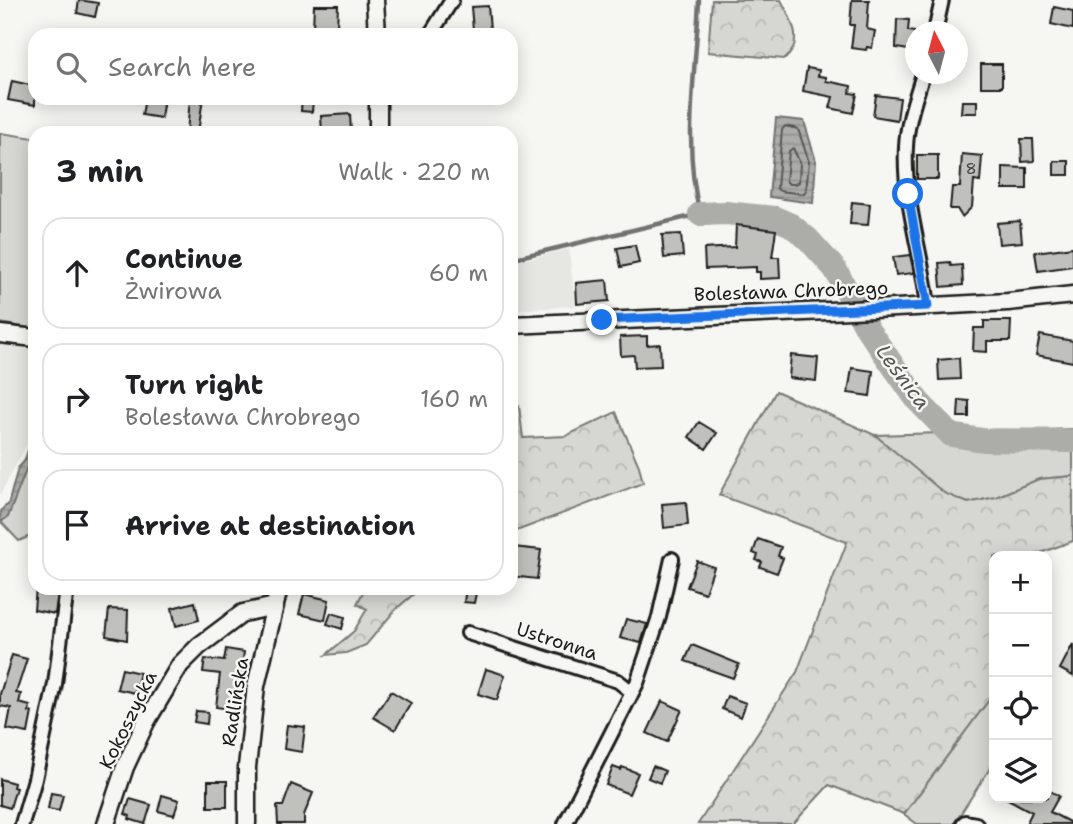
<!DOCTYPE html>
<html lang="en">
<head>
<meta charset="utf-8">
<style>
  body { margin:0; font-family:"Shantell Sans",sans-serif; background:#f2f2f2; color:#202124 }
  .controls { position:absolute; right:21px; bottom:21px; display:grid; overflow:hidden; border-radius:14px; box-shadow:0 4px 18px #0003 }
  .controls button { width:63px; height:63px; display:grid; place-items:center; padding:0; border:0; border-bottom:2px solid #e0e0e0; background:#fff; color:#202124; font:35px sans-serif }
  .compass { position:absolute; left:905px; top:21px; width:63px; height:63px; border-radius:50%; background:#fff; box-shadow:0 4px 18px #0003; rotate:354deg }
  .stop { position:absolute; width:21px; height:21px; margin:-16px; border:5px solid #1a73e8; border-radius:50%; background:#fff }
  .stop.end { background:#1a73e8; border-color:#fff; box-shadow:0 2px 7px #0008 }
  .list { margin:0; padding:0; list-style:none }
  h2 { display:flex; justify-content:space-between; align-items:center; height:91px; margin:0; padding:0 28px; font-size:30px }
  h2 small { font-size:23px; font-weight:400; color:#757577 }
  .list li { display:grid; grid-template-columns:46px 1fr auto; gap:21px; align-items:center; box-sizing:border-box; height:112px; margin:0 14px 14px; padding:0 14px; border:2px solid #e0e0e0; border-radius:21px }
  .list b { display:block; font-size:26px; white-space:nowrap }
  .list p { margin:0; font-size:23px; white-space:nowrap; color:#757577 }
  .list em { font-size:23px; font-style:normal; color:#757577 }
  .icon { flex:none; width:38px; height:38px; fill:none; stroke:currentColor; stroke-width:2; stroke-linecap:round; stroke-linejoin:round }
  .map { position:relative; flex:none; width:1073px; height:824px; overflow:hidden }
  .search { position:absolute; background:#fff; box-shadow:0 4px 18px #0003; left:28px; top:28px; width:490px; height:77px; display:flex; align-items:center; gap:18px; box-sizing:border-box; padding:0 24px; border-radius:21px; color:#757577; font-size:26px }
  .panel { position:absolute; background:#fff; box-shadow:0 4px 18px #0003; left:28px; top:126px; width:490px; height:469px; border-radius:21px }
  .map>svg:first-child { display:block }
  .built { fill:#e6e6e2 }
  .grass { fill:#d6d6d2; stroke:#797977; stroke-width:2 }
  .forest { fill:url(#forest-crowns); stroke:#797977; stroke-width:2 }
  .water { fill:url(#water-rules); stroke:#727271; stroke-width:2 }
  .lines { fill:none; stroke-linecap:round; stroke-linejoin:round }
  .shore { stroke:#565654; stroke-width:2 }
  .stream { stroke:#727271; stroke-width:4.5 }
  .river { stroke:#acaca9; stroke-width:24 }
  .building { fill:#c0c0bd; stroke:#1c1c1c; stroke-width:2 }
  .minor-casing { stroke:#1c1c1c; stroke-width:18 }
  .tertiary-casing { stroke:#1c1c1c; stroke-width:21 }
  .minor { stroke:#f6f6f2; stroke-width:12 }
  .tertiary { stroke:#f6f6f2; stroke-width:16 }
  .route { stroke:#1a73e8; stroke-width:9 }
  .labels { text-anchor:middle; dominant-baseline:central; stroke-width:5; stroke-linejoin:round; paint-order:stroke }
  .number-label { font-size:16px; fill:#454544 }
  .street-label { font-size:19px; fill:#1c1c1c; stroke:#f6f6f2 }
  .water-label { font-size:21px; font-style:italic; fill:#565654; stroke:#f6f6f2 }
</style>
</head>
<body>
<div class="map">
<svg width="1073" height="824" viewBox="0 0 1073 824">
  <defs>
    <pattern id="forest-crowns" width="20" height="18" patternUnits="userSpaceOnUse" patternTransform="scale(1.75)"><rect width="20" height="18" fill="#d6d6d2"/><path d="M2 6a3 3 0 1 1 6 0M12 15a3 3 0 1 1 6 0" fill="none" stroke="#b7b7b4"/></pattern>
    <pattern id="water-rules" width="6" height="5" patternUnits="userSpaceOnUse" patternTransform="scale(1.75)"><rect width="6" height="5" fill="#acaca9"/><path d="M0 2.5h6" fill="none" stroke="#939391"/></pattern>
  </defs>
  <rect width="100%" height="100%" fill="#f6f6f2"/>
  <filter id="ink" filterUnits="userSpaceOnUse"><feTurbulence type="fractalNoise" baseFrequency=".0143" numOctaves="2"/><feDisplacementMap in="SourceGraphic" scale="14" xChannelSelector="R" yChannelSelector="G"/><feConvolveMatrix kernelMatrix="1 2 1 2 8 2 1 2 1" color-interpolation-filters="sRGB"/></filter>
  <g filter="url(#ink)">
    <path class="built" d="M569,249L575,306L511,310V263Z
      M0,341L35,346V438H30L0,495Z"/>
    <path class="grass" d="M0,133L35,138V329L0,323Z
      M1073,429V476L1039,479L996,497L968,503L944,494L875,435Z
      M31,442H35V534L19,541L2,523Z
      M994,693V762L954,824H917L904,814Z"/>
    <path class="forest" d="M712,0H781C791,18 805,42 785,59L708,52Z
      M776,391L875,435L944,493L968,503L996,497L1039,479L1073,476V541L1032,556H994V693L904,814L829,785L793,824H698L797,672L847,542L719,495Z
      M511,404L519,406L523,438L566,436L616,412L639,466L643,483L511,533Z
      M365,588H421L396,609L366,645L346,653L326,655L354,631L367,609L357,604Z"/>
    <path class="water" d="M776,118L804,121L816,161L813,203L769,197Z
      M33,452L8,517L0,522C0,514 0,508 8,505L18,468Z"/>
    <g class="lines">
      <path class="shore" d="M785,126L798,129L809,162L806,191L804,194L780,191L777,189L782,130Z
        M793,148L800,163L799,182L795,184H789L786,181L789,151Z"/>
      <path class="stream" d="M511,259L700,214C682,145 696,71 699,0"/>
      <path class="river" d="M700,214L726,213L775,218L791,225L808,239L835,269L868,330L918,401L951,435L983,440L1073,441"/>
    </g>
    <path class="building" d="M79,0L98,3L95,17L77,13Z
      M852,0H869L867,29L875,31L872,48L867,47L866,50L851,48L854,25H850Z
      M314,5H338L337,28H313Z
      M488,6L490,29L473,30L471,7Z
      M1054,7L1073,11V29L1051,24Z
      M897,19L909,20L908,31L915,32V51L896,48Z
      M981,64H1002V87H981Z
      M807,68L819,70L818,76L826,77V81L851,86L850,93L857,94L853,113L830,108L833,97L803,91Z
      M12,81L35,86V105L8,100Z
      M876,95L900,98L897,120L873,116Z
      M145,98H164L161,118L142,115Z
      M190,98H203L198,133H187Z
      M302,98L313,99L312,112L301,111Z
      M962,101H977V113H961Z
      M350,114L351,132L322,133L321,116Z
      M1021,139H1033L1034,161L1022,162Z
      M962,154L982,156L980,182L974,181L972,207L962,217L957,209H950L952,187H960Z
      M917,155H938V179H917Z
      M1054,161H1069V175H1054Z
      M1003,167L1027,168V189H1003Z
      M852,202L870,204L868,225L850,224Z
      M1020,221L1022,242L999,244L997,223Z
      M736,225L776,230L772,257H779L780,278L760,279V272H756V267L705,269L704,249L735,247Z
      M681,234L683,256L664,258L662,235Z
      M635,245L639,263L621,267L617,248Z
      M1073,247V266L1038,271L1035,252Z
      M910,255L914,273L896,275L893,257Z
      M950,262L951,266L962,265L963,285L941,287L939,263Z
      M607,280L609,301L577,304L576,283Z
      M984,321H1011L1010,341H987V352L973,351L974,328H984Z
      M1040,335L1073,341V362L1036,355Z
      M647,336V345L660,344L661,366L635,367L634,355L621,356L620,337Z
      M791,355L818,358L816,381L789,378Z
      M959,358L960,379L939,380L938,360Z
      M852,368L873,371L870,396L848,393Z
      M959,400L969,401V417H958Z
      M699,422L717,433L706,449L689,437Z
      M686,502L688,525L664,528L662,504Z
      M758,539L781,547L778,556L783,558L777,573L760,567L762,562L756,560L758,555L753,553Z
      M513,547L541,550L537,579L511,576Z
      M697,561L714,567L705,593L687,587Z
      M36,588L58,592L55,614L34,610Z
      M466,588H477L474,603L464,602Z
      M304,594L329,600L325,620L299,614Z
      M195,602L199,620L176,626L172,608Z
      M109,609L128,610L127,640L106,636Z
      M331,613L345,617L342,629L327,624Z
      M626,619L647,624L641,643L620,638Z
      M1073,644V676L1060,669Z
      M692,645L739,664L733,678L685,661Z
      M226,649L244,652L236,710L216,707L220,674L203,672L205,659L224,661Z
      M12,655L27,659L16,693L21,694L19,703L30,706L29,712H32L28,733L7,729L11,708L0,706V694Z
      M122,669L140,673L135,693L117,689Z
      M486,669L505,675L497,700L478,694Z
      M391,691L411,703L395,730L373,717Z
      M727,696L746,703L741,717L722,709Z
      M662,701L682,710L667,742L647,733Z
      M196,711L208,712L207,724L194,722Z
      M287,725L305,727L302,752L284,749Z
      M653,766L665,771L660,783L648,778Z
      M613,767L621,770L622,767L638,773L629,794L606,785Z
      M0,779L14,783L13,787L16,788L10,808L0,805Z
      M208,781H227V807H208Z
      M291,784L313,793L304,815V824H278L277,806H283Z
      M1047,789L1059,796L1050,812L1073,824H1026L1032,812L1006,798H1047Z
      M51,793L63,795L59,811L48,809Z
      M162,795L179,800L174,815L158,811Z
      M130,799L151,805L145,824L129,819L130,816L125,814Z"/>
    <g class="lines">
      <defs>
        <path id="minor" d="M935,32L942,0
          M430,35L452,0
          M923,74C916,97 907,121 906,147C903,200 922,253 928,306
          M468,633L618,681L632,692
          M22,824L35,779L55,684L67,588
          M565,824L637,683L659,617L672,559
          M963,824L965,822L976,824"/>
        <path id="tertiary" d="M375,0L377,35
          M378,98V133
          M511,325L896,308L1008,302L1073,295
          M0,334L35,338
          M106,824L125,767L146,722L180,665L199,646L243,613L275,606
          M247,824V767L256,686L279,588"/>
      </defs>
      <use href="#minor" class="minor-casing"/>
      <use href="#tertiary" class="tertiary-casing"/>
      <use href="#minor" class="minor"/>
      <use href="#tertiary" class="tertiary"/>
    </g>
  </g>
  <g class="lines" filter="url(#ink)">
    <path class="route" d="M602,320L928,306L908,194"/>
  </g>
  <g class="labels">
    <g class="number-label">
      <text x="971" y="168">8</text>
    </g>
    <g class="street-label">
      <text transform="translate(791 291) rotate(-2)">Bolesława Chrobrego</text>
      <text transform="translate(557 641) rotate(18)">Ustronna</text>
      <text transform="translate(235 702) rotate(-81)">Radlińska</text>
      <text transform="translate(128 720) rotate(-64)">Kokoszycka</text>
    </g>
    <g class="water-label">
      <text transform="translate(903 377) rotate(53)">Leśnica</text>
    </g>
  </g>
</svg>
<div class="controls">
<button>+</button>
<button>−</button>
<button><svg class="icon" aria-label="locate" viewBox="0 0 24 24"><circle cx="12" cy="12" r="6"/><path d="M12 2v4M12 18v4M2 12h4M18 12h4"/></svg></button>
<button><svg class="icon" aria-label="layers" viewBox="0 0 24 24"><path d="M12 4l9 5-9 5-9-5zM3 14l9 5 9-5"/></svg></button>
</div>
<svg class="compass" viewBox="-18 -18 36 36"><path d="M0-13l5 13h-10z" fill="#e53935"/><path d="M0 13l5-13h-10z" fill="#757577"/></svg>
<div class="stop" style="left:908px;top:194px"></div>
<div class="stop end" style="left:602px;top:320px"></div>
<div class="search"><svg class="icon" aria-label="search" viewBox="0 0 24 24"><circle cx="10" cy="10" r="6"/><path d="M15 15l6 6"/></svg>Search here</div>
<section class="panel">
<h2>3 min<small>Walk · 220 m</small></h2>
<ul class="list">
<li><svg class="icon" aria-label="ahead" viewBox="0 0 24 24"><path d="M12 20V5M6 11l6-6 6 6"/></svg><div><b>Continue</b><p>Żwirowa</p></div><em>60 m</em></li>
<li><svg class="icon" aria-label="right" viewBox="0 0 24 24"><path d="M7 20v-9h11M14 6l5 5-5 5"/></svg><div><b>Turn right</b><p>Bolesława Chrobrego</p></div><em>160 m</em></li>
<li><svg class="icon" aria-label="arrive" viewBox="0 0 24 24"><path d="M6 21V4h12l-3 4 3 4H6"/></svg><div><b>Arrive at destination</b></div></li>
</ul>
</section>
</div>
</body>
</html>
